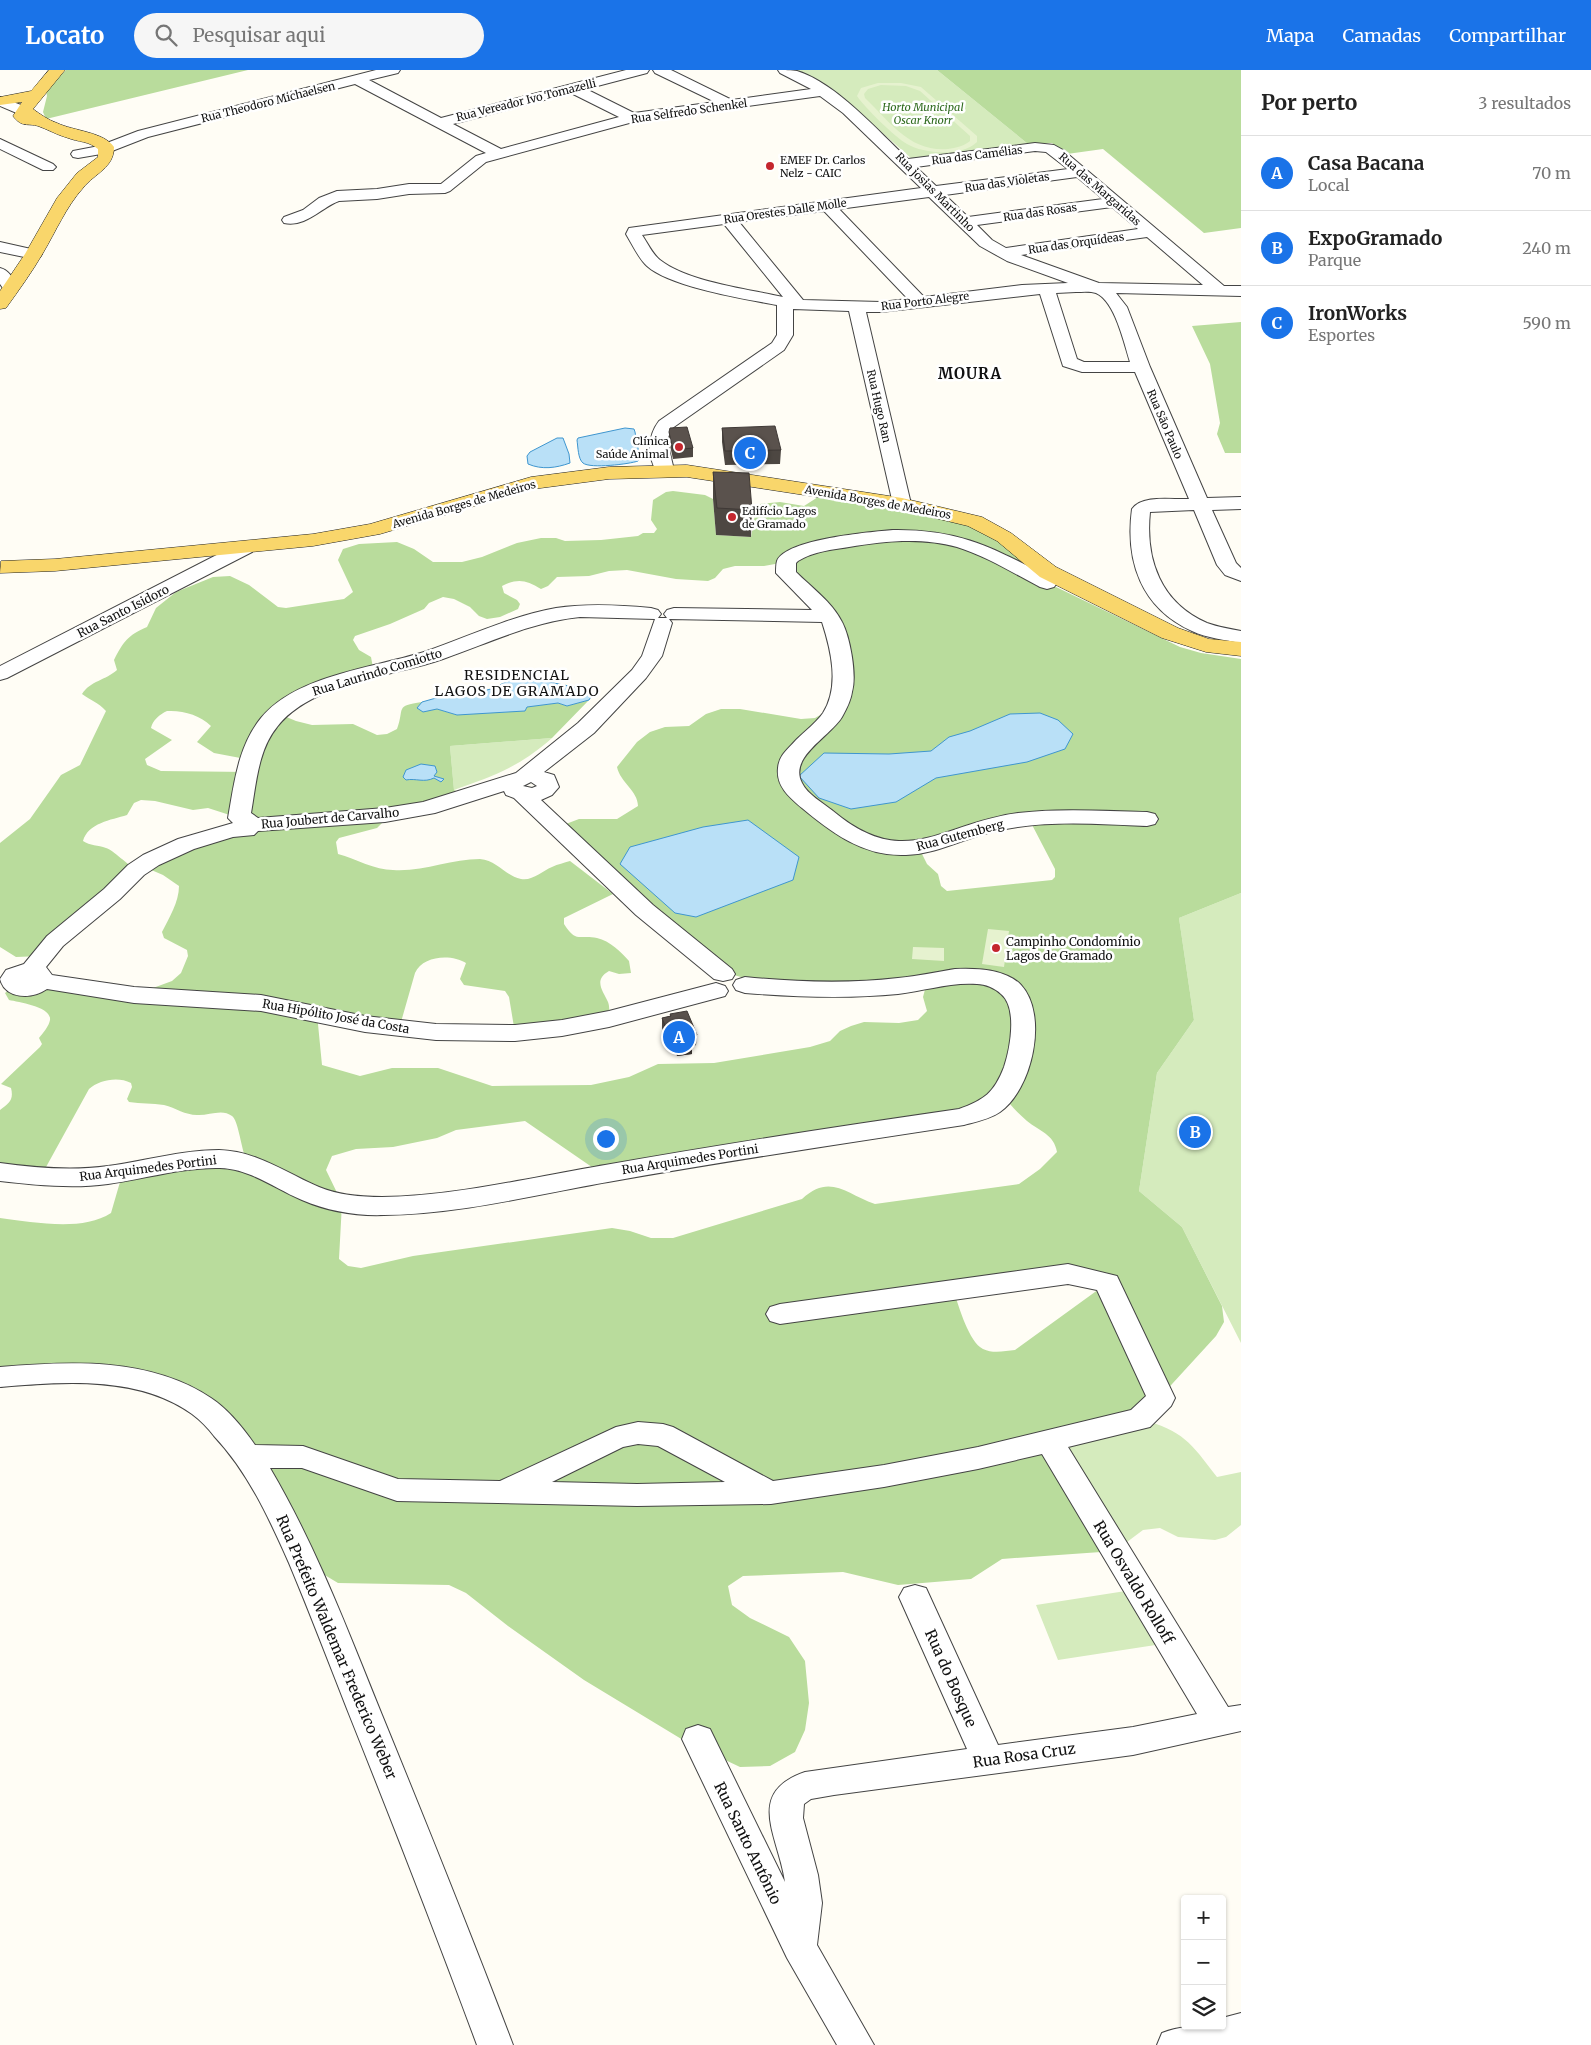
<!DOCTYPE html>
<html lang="pt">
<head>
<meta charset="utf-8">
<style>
  body { margin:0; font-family:Merriweather,serif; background:#f6f6f6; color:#222 }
  .controls { position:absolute; right:15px; bottom:15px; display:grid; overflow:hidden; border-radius:5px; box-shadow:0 1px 4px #0004 }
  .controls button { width:45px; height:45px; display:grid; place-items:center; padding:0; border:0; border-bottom:1px solid #e0e0e0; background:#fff; color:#222; font:25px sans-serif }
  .you { position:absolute; left:605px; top:1068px; width:18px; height:18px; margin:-12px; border:4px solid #fff; border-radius:50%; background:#1a73e8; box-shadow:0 0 0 8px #1a73e833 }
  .badge { display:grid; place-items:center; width:32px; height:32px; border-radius:50%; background:#1a73e8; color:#fff; font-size:16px; font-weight:700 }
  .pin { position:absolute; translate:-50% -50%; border:2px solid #fff; box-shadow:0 1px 5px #0006 }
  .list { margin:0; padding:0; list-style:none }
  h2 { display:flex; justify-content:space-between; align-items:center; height:65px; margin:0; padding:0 20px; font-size:21px }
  h2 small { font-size:16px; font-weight:400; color:#767676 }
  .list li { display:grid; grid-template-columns:32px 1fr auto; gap:15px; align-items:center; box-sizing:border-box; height:75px; padding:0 20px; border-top:1px solid #e0e0e0 }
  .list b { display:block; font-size:19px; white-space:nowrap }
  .list p { margin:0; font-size:16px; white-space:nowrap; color:#767676 }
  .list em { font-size:16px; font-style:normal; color:#767676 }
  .icon { flex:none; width:28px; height:28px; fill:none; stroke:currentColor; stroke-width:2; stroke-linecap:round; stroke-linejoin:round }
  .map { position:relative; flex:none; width:1241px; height:1975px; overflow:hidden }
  header { display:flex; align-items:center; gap:30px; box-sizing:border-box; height:70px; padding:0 25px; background:#1a73e8; color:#fff }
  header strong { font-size:24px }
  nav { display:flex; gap:28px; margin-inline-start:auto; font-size:18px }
  .search { width:350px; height:45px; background:#f6f6f6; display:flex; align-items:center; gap:12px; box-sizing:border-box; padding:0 18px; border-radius:28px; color:#767676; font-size:19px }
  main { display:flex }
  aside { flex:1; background:#fff }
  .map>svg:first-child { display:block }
  .green { fill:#d5ebbd }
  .forest { fill:#b9dc9c; fill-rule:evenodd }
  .pitch { fill:#e6f2cf; fill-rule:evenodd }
  .water { fill:#b9e0f7; stroke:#3f96cf }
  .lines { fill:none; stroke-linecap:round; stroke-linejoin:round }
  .minor-casing { stroke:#444; stroke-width:2 }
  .major-casing { stroke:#222; stroke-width:1 }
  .minor { fill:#fff; fill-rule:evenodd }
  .major { fill:#f9d66b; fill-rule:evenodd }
  .wall { fill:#4d4742 }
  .shaded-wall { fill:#3f3936 }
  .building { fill:#5a524d; stroke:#3f3936 }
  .poi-dot { fill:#c4262e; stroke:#fff; stroke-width:2 }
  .labels { text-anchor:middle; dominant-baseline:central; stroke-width:5; stroke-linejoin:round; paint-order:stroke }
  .far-street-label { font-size:11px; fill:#111; stroke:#fff }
  .far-park-label { font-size:11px; font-style:italic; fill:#2f6b1f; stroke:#fff }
  .far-poi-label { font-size:11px; fill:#111; stroke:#fff; text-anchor:start }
  .street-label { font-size:12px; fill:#111; stroke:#fff }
  .poi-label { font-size:12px; fill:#111; stroke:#fff; text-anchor:start }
  .neighbourhood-label { font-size:14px; letter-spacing:1px; fill:#111; stroke:#fff }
  .far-district-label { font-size:15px; font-weight:bold; letter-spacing:1px; fill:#111; stroke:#fff }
  .near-street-label { font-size:15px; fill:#111; stroke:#fff }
</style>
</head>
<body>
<header>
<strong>Locato</strong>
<div class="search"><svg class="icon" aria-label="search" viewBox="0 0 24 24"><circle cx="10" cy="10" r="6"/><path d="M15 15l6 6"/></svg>Pesquisar aqui</div>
<nav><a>Mapa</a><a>Camadas</a><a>Compartilhar</a></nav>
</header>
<main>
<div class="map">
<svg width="1241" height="1975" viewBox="0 0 1241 1975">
  <rect width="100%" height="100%" fill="#fffdf5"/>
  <path class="green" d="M793,0H937L1028,74L912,89L836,22Z
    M552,668C518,698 495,705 454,720L450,676Z
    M1241,823V1273L1182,1157L1139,1121L1157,1003L1194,950L1179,848Z
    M1140,1349C1184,1361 1190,1372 1217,1407L1241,1402V1455L1226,1467L1215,1470L1178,1467L1160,1458L1143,1460L1115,1481L1049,1372Z
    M1132,1520L1162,1574L1058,1590L1036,1535Z"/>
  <path class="forest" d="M66,0H248L46,49L43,42L47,26L46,20Z
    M937,0H1241V158L1204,163L1103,79L1067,84L1052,73L1028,74Z
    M1241,252V383H1225L1217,364L1220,353L1210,294L1192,256Z
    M673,421L705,425L713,429L716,465L751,467L756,439L760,434L780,432L804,436L818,427L837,424L975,451L1026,495L1021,500L1180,577L1201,583L1241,589V823L1179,848L1194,950L1157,1003L1139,1121L1182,1157L1222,1236L1224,1252L1216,1266L1140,1349L1049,1372L1115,1481L1002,1489L971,1509L898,1515L843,1502L743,1506L728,1516L732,1535L750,1548L789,1567L805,1591L809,1633L805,1660L795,1682L770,1696L740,1697L683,1670L584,1610L508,1556L466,1523L449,1515L338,1513L323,1504L248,1386L150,1311L0,1307V1148C33,1152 82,1162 111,1143L120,1112L124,1107L245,1086C241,1076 238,1050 232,1046C222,1038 208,1046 197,1045C185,1045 176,1038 164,1035C152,1033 141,1034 129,1032L127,1029L132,1017L131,1013C118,1006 99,1010 89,1019L40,1108L0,1102V1040C9,1033 14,1030 11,1018L1,1014L40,977L42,974L39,968C43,963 49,956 50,950C52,937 19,932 9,930L5,923L14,916L134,925L172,911L181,903L188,886L187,880L164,868L162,862C169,848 179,832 179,816L163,805L149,799L232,760L239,748L208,738L193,740L155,731L141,730L134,733L127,745C111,750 88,753 83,771C90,776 98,775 106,778C113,780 128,795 136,800L41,886L16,887L0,877V773L30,749L61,705L80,695L106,641C98,632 91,631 82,624C90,611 106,610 117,600L114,590C123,572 128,565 147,557L156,538L176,522L213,507L230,506L249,515L278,537L286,538L344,529L353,522L338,490L343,479L359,474L397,472L414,479L433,492H462L482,487L517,473L541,468H556L565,471L601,470L638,466L643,463H654L657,459L651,450L653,430L666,422ZM786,492L840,581L839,634L815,648L801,649L740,639H721L706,644L689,656L665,657L650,662L637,672L617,697C620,712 638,721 638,736L617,749H579L558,757L730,904L741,907L745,911L899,916L927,912L923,927L927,941L918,950L899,953L864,952L851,956L840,961L830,971L810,977L714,993L658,994L629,1007L591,1015L492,1016L438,998H392L360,1006L322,995L317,944L399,959L415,903C423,885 452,884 466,893L460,909L464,915L505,921L509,927L515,963L609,949C609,944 610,937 608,932C603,921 593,910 609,901L619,904L631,903L629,891C621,882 610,871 597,868C579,864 577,874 564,854V848L613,824L570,791C564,793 558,794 552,797C542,801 533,811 521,809C505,806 497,790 480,789C451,789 423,802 393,800C375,800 356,789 338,784L336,772L339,768L377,758L384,751L467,726L454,720L450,676L552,668L589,630L567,636L558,633L457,645L437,639L417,638L422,632C394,636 405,638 397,659L387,664L377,665L353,654L312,655L296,651L284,646L339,613L373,598L371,587L359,580L353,570L355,566L390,554L424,539L429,533L443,527L454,529L470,537L479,546L487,549L500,547L518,539L520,534L517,530L504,523L502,516C518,508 526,510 541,519L548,516L557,507L589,506L609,501L627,500L676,509L708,511L715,508L723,499L735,496H764ZM167,641C183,640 200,645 211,656L197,672L214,683L251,690L248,702L161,701L147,695L145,689L172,670L151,658C152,651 160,644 167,641ZM1029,749L1055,799V807L1052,810L947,821L941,816L938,804L927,794L919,778ZM1003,1023C1009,1035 1017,1042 1027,1051C1039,1061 1054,1064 1057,1082L1040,1099L1019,1114L875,1134C846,1124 830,1103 802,1129L673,1168H651L630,1161L612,1158L413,1186L361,1198L348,1196L339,1189L342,1133L326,1100L332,1086L356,1079L393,1077L437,1068L456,1060L525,1051L602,1104L991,1036ZM1068,1204L1106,1214L1015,1280C1005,1281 993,1284 983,1279C969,1272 959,1237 954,1222Z"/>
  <path class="pitch" d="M878,13H901L921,17L977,66V72C962,87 924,84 907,74C896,68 864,37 857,26L861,18ZM881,15L906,16L920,21L970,66V71C964,76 956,78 948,79C910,82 891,53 865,28L864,24L868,19Z
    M988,859L1009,861L1004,897L982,894Z
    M913,877L944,878V891L912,889Z"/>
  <path class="water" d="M625,358L634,359L635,362L640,389L638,391C630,394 590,399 583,393C578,389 578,377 577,370L578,368Z
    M557,368H563L569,384L570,393C556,398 542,400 528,394L527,386L530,382Z
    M519,606L584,619L592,625L589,630L567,636L558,633L527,637L525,641L457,645L437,639L423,642L417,638L422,632L443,626H461L491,619Z
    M1040,643L1058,650L1073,664L1065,679L1027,692L936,708L896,732L851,739L819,728L799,706L824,683L889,684L931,681L949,667L970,661L1010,644Z
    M421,694L435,696L437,702L434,706L444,709L441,712L434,708C424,713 416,708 406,710L403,707L406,700Z
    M748,750L799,787L793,810L696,847L675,843L620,794L630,777L703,757Z"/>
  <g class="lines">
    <defs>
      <path id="minor" d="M376,0H400L398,3L369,10L441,48L626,0H649L647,3L586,19L634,43L715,32L655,3L653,0H671L732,30L811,19L780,3L778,0C784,0 792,0 797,1C836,13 878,61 908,89L1035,73L1054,75L1063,80L1224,216H1241V226L1116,223L1127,237L1150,297L1207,428L1241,427V439L1212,440L1236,493L1241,498V511L1225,505L1217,495L1194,440L1150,442C1145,490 1161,533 1207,553C1218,557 1230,559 1241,561V573C1225,570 1207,568 1192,561C1141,538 1125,491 1132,439C1142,424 1173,430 1189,429L1135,302H1082L1063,296L1040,224L881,242H866L911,434L909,438L902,440L895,438L893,434L849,241L793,239V265L784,280L671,359L667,371L674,400L672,404L665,406L658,404C647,387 647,367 659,351L772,273L777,265V235C745,229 670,217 647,196C639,189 632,174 626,164L629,158L921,118L843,43L820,26L633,52L486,92L450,121L445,123L409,124L377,129L339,131C322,137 305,158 284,153L282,150L284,147L303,140L319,128L337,121L377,119L409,114H441L476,86L486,83L355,14L148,67L107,83L78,88L73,87L71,84L73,81L99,76L138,61ZM571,23L619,47L501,79L453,54ZM1035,81L1046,82L1068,99L936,116L916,97ZM1077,107L1103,129L968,147L945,125ZM929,127L980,176L1007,191L1068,213L1022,215L924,227L839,139ZM1112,137L1138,159L1006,178L992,170L977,155ZM824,141L908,229L881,232L803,230L739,152ZM724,154L783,227C748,219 688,212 660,190C653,185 647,172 642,165ZM1147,167L1203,215L1099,213L1021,185ZM1076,222C1082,222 1090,221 1096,223C1115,231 1124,273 1130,292H1084L1077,289L1056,223Z
        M0,27L29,38L31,41L29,44H19L0,36Z
        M0,69L53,94L56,97L53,100H43L0,79Z
        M0,172L40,181L42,184L40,187L34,189L0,182Z
        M0,198C9,200 14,210 19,218L17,221H5L0,214Z
        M893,460C962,459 994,479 1054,509L1057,513L1054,517L1047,519L1040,517C1013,503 986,486 957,477C922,467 884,471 849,477C832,480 814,481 798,491L796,493V502C811,517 832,532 842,552C850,567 857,605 852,622C851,630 846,640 842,647C831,666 788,687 802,713C807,724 823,733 833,741C906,802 941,753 1018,743C1061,738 1104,741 1147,742L1155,744L1158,749L1155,754L1147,756C1098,754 1048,750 1000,760C968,766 939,784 906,785C864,787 832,763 802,738C789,727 776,716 778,698C779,685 788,679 796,670C804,662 816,653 823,643C840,616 831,580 822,552L669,549L672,553L662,586L646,608L594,663L544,702L554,705L559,717L552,725L541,730L653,835L732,899L735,904L732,909L723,911L714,909L636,845L514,728L506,725L504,721L435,743L385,752L258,761L254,765L233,767L194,779L159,795L144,805L120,829L63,876L46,897L52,905L134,917L261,925L365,946L436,954L515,955L562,950L609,941L716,913L725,916L728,921L725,926L609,957L562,966L515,971L436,970L365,962L261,941L134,933L47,919C31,930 5,929 0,909L6,900L24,894L47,866L104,819L128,795L143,785L178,769L233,753L228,748C234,714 238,676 261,648C297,604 376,598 427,581C470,566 511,546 556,538C588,533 620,535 651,538L658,540L661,544L658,548H667L664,544L667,540L674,538L812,540L776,503C776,499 776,494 777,491C786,469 870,462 893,460ZM580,547L655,549L642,586L632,600L578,653L516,703L423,732L385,738L258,748L251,743C256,715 258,680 277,657C312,612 392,607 443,589C489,573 531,552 580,547ZM531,712L537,716L532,718L523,716Z
        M245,472L252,474L255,478L252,482L7,608L0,610V596L238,474Z
        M955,899C975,898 1006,899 1021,915C1049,945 1032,1020 1000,1042C990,1049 975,1052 964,1055C845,1073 727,1091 608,1112C534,1125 460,1144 384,1145C357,1146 327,1141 302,1130C275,1119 251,1099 220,1098C182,1097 145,1109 108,1114C72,1119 36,1115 0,1111V1093C36,1098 72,1101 108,1096C145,1091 181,1080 219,1080C257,1081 286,1103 319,1117C338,1125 361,1127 382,1127C457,1126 532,1107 605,1095C723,1074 841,1056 959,1039C984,1030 994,1023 1004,997C1010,979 1018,938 1001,924C995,918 985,914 977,914C950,912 924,921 898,924C847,929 796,927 745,923L736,920L733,915L736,910L745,907C796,912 847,914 898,908C918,906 936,902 955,899Z
        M1068,1194L1117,1206L1175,1328L1171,1336L1150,1357L1068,1377L1228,1637L1241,1635V1661L1133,1685L834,1725L811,1729L804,1734L803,1748L818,1805L822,1833L817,1875L874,1975H837L787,1888L682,1669L686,1659L698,1655L710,1659L785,1812C779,1767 744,1723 805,1702L967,1679L899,1527L904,1518L915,1515L926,1518L998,1675L1133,1657L1197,1644L1042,1384L978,1399L884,1417L771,1434L637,1436L397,1431L302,1398H270C316,1476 348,1561 382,1645C427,1755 471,1864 513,1975H477C436,1864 393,1754 349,1644C329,1593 310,1543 289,1493C269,1448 248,1402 214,1366C208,1358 200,1350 192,1344C138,1305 62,1312 0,1317V1297C70,1291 150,1287 211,1328C228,1339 244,1359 255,1375L303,1376L398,1409L500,1411L616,1357L638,1352L663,1354L673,1357L773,1411L884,1395L978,1377L1131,1340L1146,1326L1097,1220L1068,1214L780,1254L770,1251L766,1244L770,1237L780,1234ZM638,1374L658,1376L725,1412L637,1414L552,1412L623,1377Z
        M1241,1943V1975H1157L1162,1963C1182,1955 1201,1956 1222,1956V1948Z"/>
      <path id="major" d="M49,0H65L33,39C40,44 48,50 57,53C74,61 104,62 114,77C114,98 95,103 83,118C66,137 56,161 43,183C32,202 19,220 6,238L0,239V221L25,184L57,128L77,103L98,87V79C89,71 78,72 68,68C57,65 47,59 38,56C28,53 22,58 13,46L22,32L0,35V27L31,21Z
        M687,395L902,428L982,447L1011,463L1056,497L1178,558L1209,569L1241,572V586L1206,582L1162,568L1040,507L997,471L968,456L902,440L687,407L609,409L533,419L380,464L313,476L55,501L0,503L1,491L55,489L313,464L370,454L531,407L609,397Z"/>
    </defs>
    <use href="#minor" class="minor-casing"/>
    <use href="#major" class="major-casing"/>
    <use href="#minor" class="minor"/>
    <use href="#major" class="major"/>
  </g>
  <path class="wall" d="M722,358L781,380L780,394L725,395L722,372Z
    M669,362L693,378V387L673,389L669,371Z
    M713,402L752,440L751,467L716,465L713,429Z
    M670,944L696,975L692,976V984L677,986L674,978L670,979L662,958V948L670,946Z"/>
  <path class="shaded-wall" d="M697,965L696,975L692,976V984L677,986V976L689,966Z
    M670,968H674V978L670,979Z"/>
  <path class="building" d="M775,356L781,380L725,381L722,358Z
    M687,357L693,378L673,380L669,362L670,358Z
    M713,402L749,403L752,440L717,438Z
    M687,941L697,965L689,966L692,973L677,976L674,968H670L662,948L671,946L670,944Z"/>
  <g class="poi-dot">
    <circle cx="770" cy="96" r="5"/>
    <circle cx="679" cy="377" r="5"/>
    <circle cx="732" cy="447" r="5"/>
    <circle cx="996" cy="878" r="5"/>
  </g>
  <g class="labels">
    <g class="far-street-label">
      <text transform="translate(526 30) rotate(-14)">Rua Vereador Ivo Tomazelli</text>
      <text transform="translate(268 32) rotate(-14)">Rua Theodoro Michaelsen</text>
      <text transform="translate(689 41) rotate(-8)">Rua Selfredo Schenkel</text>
      <text transform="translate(977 85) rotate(-7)">Rua das Camélias</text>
      <text transform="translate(1007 112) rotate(-8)">Rua das Violetas</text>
      <text transform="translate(1100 119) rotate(41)">Rua das Margaridas</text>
      <text transform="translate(935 122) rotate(45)">Rua josias Martinho</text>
      <text transform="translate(785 141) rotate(-8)">Rua Orestes Dalle Molle</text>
      <text transform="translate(1040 142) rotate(-8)">Rua das Rosas</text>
      <text transform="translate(1076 173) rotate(-8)">Rua das Orquídeas</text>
      <text transform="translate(925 231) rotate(-7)">Rua Porto Alegre</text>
      <text transform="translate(879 336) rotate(77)">Rua Hugo Ran</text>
      <text transform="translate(1165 354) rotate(67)">Rua São Paulo</text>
      <text transform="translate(878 432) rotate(10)">Avenida Borges de Medeiros</text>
      <text transform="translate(464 434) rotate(-16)">Avenida Borges de Medeiros</text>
    </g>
    <g class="far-park-label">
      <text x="923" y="37">Horto Municipal<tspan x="923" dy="13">Oscar Knorr</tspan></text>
    </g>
    <g class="far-poi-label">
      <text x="780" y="90">EMEF Dr. Carlos<tspan x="780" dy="13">Nelz - CAIC</tspan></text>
      <text x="669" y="371" text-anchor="end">Clínica<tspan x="669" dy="13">Saúde Animal</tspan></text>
      <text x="742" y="441">Edifício Lagos<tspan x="742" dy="13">de Gramado</tspan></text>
    </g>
    <g class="street-label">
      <text transform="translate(123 541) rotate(-27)">Rua Santo Isidoro</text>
      <text transform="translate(377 602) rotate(-17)">Rua Laurindo Comiotto</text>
      <text transform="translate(330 748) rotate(-5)">Rua Joubert de Carvalho</text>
      <text transform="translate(960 765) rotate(-15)">Rua Gutemberg</text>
      <text transform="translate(336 946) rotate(10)">Rua Hipólito José da Costa</text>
      <text transform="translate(690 1089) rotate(-9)">Rua Arquimedes Portini</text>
      <text transform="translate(148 1098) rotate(-7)">Rua Arquimedes Portini</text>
    </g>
    <g class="poi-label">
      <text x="1006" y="871">Campinho Condomínio<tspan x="1006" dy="14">Lagos de Gramado</tspan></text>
    </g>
    <g class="neighbourhood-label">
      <text x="517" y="605">RESIDENCIAL<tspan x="517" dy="16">LAGOS DE GRAMADO</tspan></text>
    </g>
    <g class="far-district-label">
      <text x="970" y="303">MOURA</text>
    </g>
    <g class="near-street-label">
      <text transform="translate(1134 1512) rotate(59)">Rua Osvaldo Rolloff</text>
      <text transform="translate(337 1577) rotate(67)">Rua Prefeito Waldemar Frederico Weber</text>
      <text transform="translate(951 1608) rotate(66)">Rua do Bosque</text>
      <text transform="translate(1024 1685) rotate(-8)">Rua Rosa Cruz</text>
      <text transform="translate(748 1773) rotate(64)">Rua Santo Antônio</text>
    </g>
  </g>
</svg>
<div class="controls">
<button>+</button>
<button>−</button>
<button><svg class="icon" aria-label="layers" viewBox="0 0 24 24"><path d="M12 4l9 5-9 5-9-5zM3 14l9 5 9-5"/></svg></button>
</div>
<div class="you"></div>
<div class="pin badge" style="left:679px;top:967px">A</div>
<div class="pin badge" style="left:1195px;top:1062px">B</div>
<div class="pin badge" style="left:750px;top:383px">C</div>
</div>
<aside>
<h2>Por perto<small>3 resultados</small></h2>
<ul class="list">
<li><span class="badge">A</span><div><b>Casa Bacana</b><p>Local</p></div><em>70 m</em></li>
<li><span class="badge">B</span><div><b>ExpoGramado</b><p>Parque</p></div><em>240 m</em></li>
<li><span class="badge">C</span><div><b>IronWorks</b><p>Esportes</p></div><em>590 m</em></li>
</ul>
</aside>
</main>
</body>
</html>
